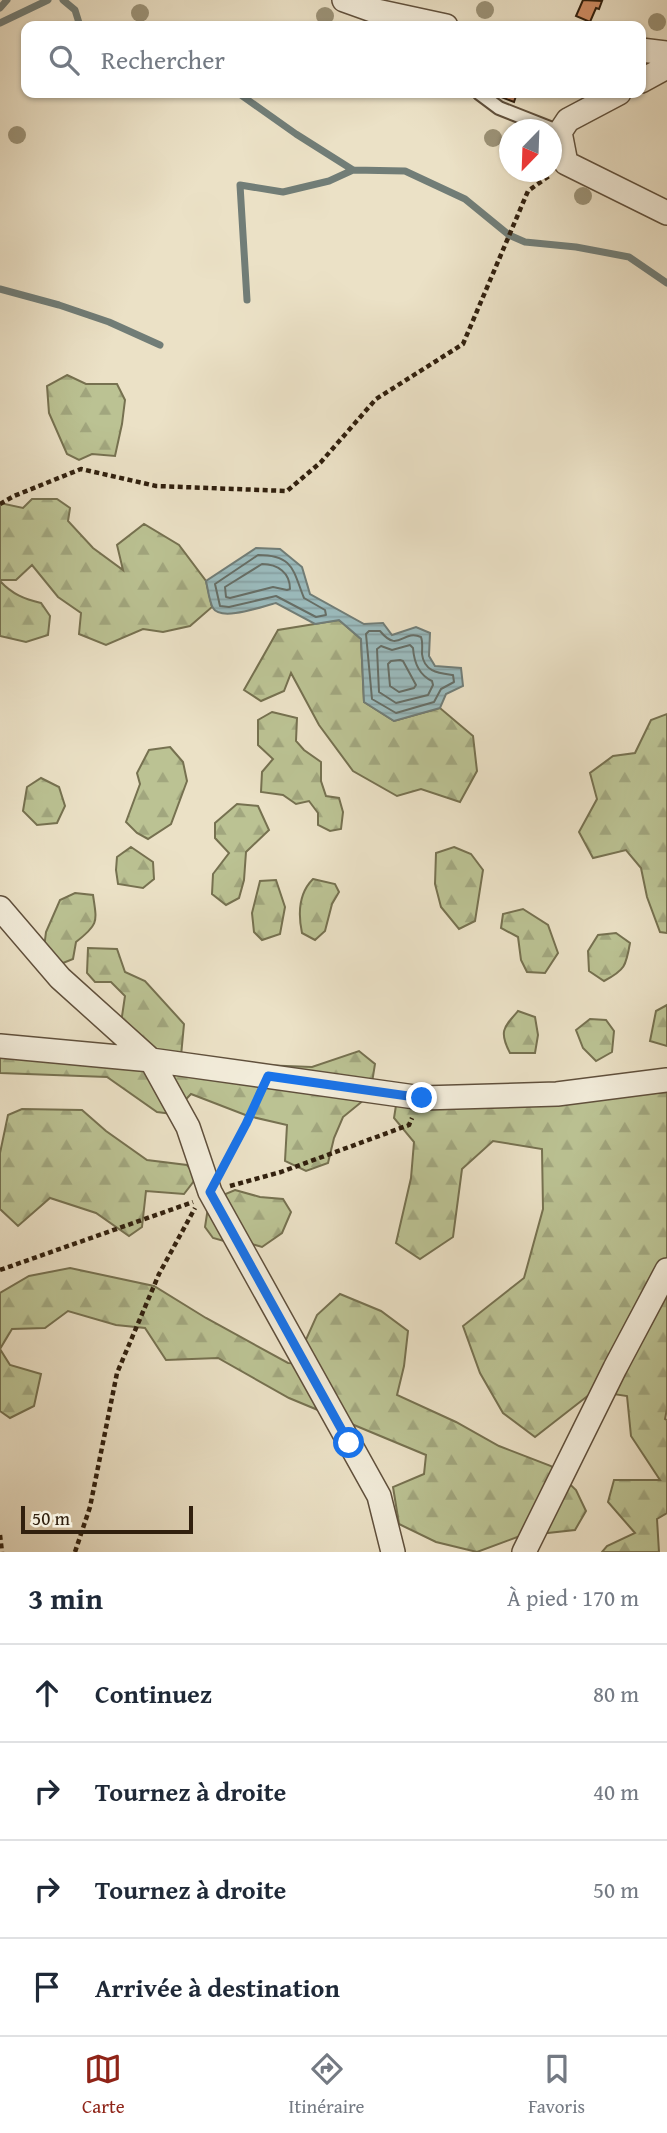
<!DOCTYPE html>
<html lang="fr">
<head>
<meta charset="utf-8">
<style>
  body { margin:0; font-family:"Gentium Book Plus",serif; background:#f6f6f7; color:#1f2937 }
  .compass { position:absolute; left:499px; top:119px; width:63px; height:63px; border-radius:50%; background:#fff; box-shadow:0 2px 5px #0004; rotate:203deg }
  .scale { position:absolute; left:21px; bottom:18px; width:172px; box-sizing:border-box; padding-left:7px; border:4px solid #31200e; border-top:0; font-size:19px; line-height:24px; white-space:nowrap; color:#31200e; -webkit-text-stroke:5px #f2ecda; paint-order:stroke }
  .stop { position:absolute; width:21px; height:21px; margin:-16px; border:5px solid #1a73e8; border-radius:50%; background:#fff }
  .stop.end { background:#1a73e8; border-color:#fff; box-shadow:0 2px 7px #0008 }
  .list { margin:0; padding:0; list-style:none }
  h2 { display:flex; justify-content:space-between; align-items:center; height:91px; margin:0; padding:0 28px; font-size:30px }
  h2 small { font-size:23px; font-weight:400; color:#747a83 }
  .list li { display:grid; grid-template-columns:46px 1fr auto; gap:21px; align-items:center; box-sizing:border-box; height:98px; padding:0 28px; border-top:2px solid #e0e1e3 }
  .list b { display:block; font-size:26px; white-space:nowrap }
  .list em { font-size:23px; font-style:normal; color:#747a83 }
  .icon { flex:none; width:38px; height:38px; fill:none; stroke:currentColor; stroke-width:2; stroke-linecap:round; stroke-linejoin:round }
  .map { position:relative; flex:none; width:667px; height:1552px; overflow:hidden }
  .search { position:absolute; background:#fff; box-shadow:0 2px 5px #0004; left:21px; right:21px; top:21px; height:77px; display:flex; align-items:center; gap:18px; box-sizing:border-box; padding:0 24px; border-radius:14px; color:#747a83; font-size:26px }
  .sheet { height:483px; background:#fff }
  nav { display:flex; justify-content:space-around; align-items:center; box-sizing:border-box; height:98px; border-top:2px solid #e0e1e3; background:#fff; font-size:19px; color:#747a83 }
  nav a { display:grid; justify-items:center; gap:4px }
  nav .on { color:#8f2418 }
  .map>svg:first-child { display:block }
  .forest { fill:url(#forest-firs); stroke:#767150; stroke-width:2 }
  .water { fill:url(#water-rules); stroke:#717d77; stroke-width:2 }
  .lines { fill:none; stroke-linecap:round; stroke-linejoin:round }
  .shore { stroke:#666e66; stroke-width:2 }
  .stream { stroke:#717d77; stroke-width:7 }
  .building { fill:#d28f66; stroke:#31200e; stroke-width:2 }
  .lane-casing { stroke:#60503c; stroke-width:16 }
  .street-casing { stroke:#60503c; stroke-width:26 }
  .path { stroke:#31200e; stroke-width:4.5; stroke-dasharray:5 3.5; stroke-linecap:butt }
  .lane { stroke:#f2ecda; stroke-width:12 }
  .street { stroke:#f2ecda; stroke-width:23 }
  .tree { fill:#9b9277 }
  .route { stroke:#1a73e8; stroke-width:9 }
</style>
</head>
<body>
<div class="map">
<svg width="667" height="1552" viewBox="0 0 667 1552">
  <defs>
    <pattern id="forest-firs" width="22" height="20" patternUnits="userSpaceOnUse" patternTransform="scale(1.75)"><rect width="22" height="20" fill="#bbc293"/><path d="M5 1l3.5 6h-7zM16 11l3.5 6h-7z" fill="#a1a67e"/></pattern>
    <pattern id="water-rules" width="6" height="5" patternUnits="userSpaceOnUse" patternTransform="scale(1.75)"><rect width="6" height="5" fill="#9bbbbd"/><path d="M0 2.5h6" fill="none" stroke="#86a0a1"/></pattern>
  </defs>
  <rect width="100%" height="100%" fill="#ebe1c6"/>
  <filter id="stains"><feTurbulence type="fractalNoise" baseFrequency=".00286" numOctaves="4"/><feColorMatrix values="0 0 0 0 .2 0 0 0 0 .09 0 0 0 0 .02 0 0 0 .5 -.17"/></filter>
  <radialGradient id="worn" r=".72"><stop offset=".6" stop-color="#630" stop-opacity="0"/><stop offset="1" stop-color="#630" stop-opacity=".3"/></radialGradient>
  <path class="forest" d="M67,375L86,384H117L125,400L122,424L115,456L92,454L79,460L67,454L49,413L47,386Z
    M32,499H57L70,508L68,521L93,548L123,570L117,545L144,524L179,545L206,581L212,607L190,626L163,632L143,629L106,645L79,634L81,613L58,597L32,565L16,580H0V503L23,508Z
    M0,581C12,594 24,599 41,603L50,616L48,635L26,642L0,636Z
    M339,620L361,639L364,702L394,721L440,708L473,736L477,771L460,802L421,789L397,796L353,771L319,725L291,673L284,691L261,701L244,690L278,630Z
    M272,712L297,718L296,741L304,750L321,762V781L326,796L339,798L343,812L341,829L330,831L318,825V813L309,801L296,804L283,795L261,792L262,772L273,759L258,745V720Z
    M667,714V933L660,932L647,897L641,868L626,850L593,858L579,832L597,799L590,773L613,756L635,753L651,720Z
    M170,747L183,762L187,781L171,824L148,839L137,833L126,822L140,784L137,773L149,750Z
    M41,778L59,787L65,806L57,823L37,825L23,811L27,787Z
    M237,804L258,806L269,830L246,852L244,880L239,898L226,905L212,894L213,874L229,853L215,838V823Z
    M131,847L153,862L154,879L143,888L118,884L116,870L117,857Z
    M454,847L471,854L483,870L475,921L459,929L441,907L435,884L436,853Z
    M313,879L335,884L339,892L332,904L325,931L315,940L302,933C298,914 299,893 313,879Z
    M276,880L285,907L280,934L262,940L254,932L252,913L260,881Z
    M75,893L93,895C97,922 99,924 76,942L73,959L58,965L44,948L46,932L60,900Z
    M523,909L548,925L558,953L545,973L527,972L521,960L518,937L501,928L503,914Z
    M616,933L630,943C626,966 625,970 604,981L589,971L588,951L598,935Z
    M88,948L117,949L125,972L145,981L184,1024L181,1056L236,1064L312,1067L359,1051L375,1064L370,1095L343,1117L334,1138L328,1163L306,1171L285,1161L287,1125L248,1116L191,1094L172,1114L157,1112L107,1077L0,1073V1053L131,1062L121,1023L125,996L111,982H95L87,973Z
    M667,1005V1046L650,1041L656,1011Z
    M518,1011L535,1017L538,1035L535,1053H510C499,1032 503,1028 518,1011Z
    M590,1019L606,1020L614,1031L612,1052L596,1061L583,1048L576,1030Z
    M667,1092V1409L665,1419L667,1420V1513L657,1519L659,1552H602L607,1546L635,1533L608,1502L614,1480H660L631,1436L627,1396L594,1391L535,1437L503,1413L480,1373L463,1326L524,1278L543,1209L542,1149L493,1141L462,1169L453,1237L420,1259L396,1243L411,1178L414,1142L394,1118L397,1099L574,1100Z
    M22,1109L82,1110L106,1131L147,1160L187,1165L197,1177L184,1194L146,1191L142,1227L129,1236L96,1213L50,1198L18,1226L0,1209V1153L8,1115Z
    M235,1190L260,1197L283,1199L291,1212L282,1233L262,1247L245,1242L224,1241L213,1238L205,1227L209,1201Z
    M70,1268L154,1286L206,1318L288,1363L311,1364L304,1344L317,1315L340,1294L381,1311L408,1331L404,1366L397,1395L456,1422L499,1446L551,1466L576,1490L586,1511L575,1530L520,1536L477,1552L436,1542L399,1524L393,1487L424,1474L426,1455L289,1398L218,1358L166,1360L145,1328L116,1325L68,1311L45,1328L12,1329L0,1349L10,1365L41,1374L34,1406L10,1418L0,1411V1293L29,1276Z"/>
  <path class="water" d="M256,548L280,549L302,567L310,594L364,624L383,623L392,635L416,627L430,633L429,656L435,666L461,668L463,686L446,694L440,708L394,721L364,702L361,639L339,620L315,624L276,603C263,606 221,622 213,608C209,601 208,589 206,581Z"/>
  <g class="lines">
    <path class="shore" d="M258,555C294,555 293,571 304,598L325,610L326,615L316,617L276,596L229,607L220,606L215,584Z
      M262,564C278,564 290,573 290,589L287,590L273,587L230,598L226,597L225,587Z
      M380,631C399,654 402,629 421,637C423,642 422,648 422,654C424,672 439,673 453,675L454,682L441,689L434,702L396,713L372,699L366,634L369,631Z
      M410,645L413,648C414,662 419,675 432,681L433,685L428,695L396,703L379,692L377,649L381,646L392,650Z
      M400,660L403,661L416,685L414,688L399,692L390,686L388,664L391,661Z"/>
    <path class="stream" d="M63,0L75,10L80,26
      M0,8L7,0
      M0,23L48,0
      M238,93L296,134L353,170L405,171L465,199L509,235L525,242L576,247L629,257L667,283
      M0,289L59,305L109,322L160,345
      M247,300L240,185L283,192L329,181L353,170"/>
  </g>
  <path class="building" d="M583,0L602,1L599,9L596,8L590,22L576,16Z
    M502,93H517L514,102L501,97Z"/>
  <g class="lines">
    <defs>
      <path id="lane" d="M479,93L499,108L560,132"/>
      <path id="street" d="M344,0L372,10L446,26
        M641,50L667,53
        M641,81L667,67
        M619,93L568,120L560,132L566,163L667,213
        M0,908L60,978L151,1060L188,1127L210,1192L379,1496L393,1552
        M0,1046L151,1060L422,1098L557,1094L667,1080
        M524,1552L615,1368L667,1270"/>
    </defs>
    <use href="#lane" class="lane-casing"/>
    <use href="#street" class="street-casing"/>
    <path class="path" d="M0,504L14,496L81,469L156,486L287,491L321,462L376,399L463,344L528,191L549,176
      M223,1166L259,1096
      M230,1186L281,1172L409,1125L412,1118
      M0,1270L193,1202
      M0,1535L2,1552
      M75,1552L90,1507L117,1373L159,1274L195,1208"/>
    <use href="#lane" class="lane"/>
    <use href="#street" class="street"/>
  </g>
  <g class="tree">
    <circle cx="485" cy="10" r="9"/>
    <circle cx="140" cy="13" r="9"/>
    <circle cx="325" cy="16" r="9"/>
    <circle cx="657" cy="22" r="9"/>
    <circle cx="17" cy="135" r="9"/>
    <circle cx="493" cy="138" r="9"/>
    <circle cx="583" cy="196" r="9"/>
  </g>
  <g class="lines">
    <path class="route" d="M349,1443L210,1192L246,1124L268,1076L422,1098"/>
  </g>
  <rect width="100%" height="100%" filter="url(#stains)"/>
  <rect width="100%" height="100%" fill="url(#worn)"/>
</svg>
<svg class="compass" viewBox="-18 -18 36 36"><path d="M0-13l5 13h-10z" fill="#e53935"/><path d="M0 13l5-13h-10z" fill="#747a83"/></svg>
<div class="scale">50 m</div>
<div class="stop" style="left:349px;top:1443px"></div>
<div class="stop end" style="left:422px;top:1098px"></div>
<div class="search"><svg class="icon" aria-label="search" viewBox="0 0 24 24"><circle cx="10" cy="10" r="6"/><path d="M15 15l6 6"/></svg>Rechercher</div>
</div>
<section class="sheet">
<h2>3 min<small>À pied · 170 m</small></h2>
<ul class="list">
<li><svg class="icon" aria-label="ahead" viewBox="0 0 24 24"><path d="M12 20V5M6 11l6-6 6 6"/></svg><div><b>Continuez</b></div><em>80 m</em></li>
<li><svg class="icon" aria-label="right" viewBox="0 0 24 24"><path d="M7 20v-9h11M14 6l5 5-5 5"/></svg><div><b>Tournez à droite</b></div><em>40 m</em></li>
<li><svg class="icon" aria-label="right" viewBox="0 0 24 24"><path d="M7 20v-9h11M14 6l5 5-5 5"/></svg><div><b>Tournez à droite</b></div><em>50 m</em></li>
<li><svg class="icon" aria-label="arrive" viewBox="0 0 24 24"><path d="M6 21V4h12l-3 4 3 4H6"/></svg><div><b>Arrivée à destination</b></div></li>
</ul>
</section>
<nav>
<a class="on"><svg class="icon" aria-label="map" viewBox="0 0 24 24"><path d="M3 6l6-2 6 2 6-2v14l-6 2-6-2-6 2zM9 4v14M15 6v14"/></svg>Carte</a>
<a><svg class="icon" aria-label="directions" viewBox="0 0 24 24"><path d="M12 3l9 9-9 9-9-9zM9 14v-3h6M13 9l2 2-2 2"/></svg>Itinéraire</a>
<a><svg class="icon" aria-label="saved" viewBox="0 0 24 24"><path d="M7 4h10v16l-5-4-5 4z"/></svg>Favoris</a>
</nav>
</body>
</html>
